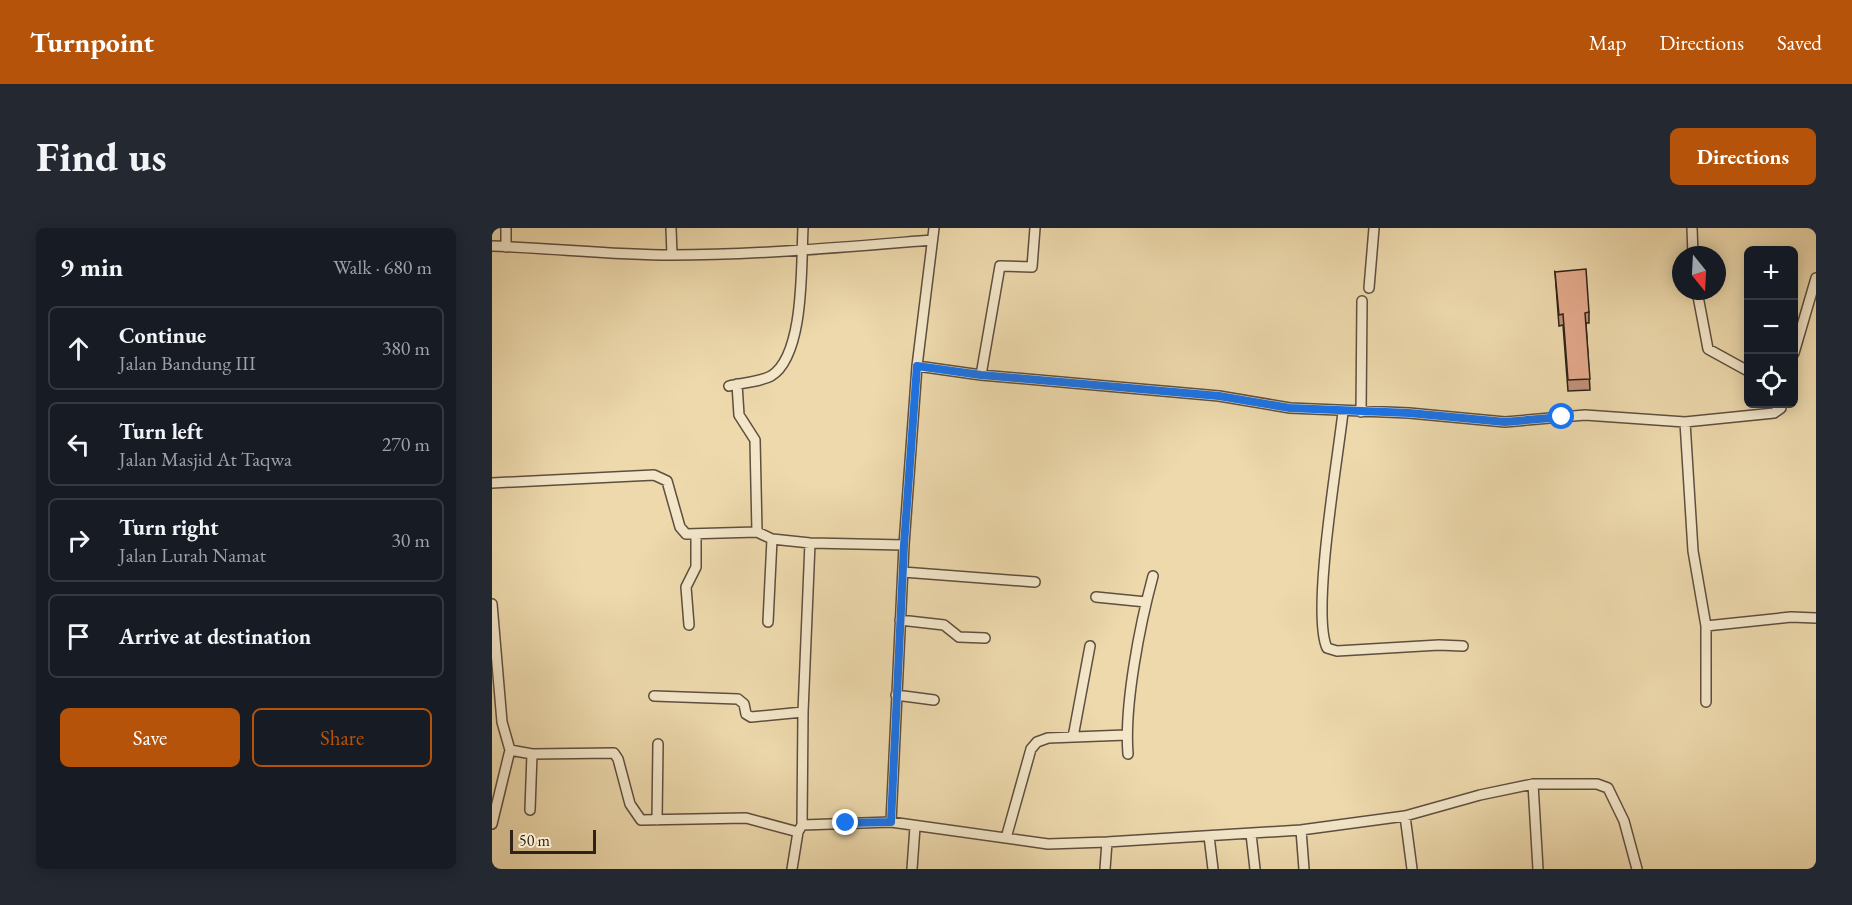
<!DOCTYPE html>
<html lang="en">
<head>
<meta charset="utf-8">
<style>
  body { margin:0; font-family:"EB Garamond",serif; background:#242831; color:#f1f3f6 }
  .controls { position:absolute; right:18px; top:18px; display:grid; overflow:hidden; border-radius:9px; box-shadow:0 3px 15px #0003 }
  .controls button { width:54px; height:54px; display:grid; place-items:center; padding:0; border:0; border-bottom:2px solid #363941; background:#171b24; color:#f1f3f6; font:30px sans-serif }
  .compass { position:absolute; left:1180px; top:18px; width:54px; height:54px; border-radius:50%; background:#171b24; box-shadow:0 3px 15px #0003; rotate:162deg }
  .scale { position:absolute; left:18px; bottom:15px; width:86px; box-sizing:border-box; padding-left:6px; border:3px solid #2f2119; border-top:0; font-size:16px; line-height:21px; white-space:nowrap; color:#2f2119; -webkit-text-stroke:4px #f3e6c9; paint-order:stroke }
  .stop { position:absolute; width:18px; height:18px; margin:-14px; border:4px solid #1a73e8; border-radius:50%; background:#fff }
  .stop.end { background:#1a73e8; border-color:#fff; box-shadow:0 2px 6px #0008 }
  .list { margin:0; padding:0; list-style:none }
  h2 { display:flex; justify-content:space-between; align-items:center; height:78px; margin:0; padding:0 24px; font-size:26px }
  h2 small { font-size:20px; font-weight:400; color:#9ea1a6 }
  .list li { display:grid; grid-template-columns:39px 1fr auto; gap:18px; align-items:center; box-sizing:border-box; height:84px; margin:0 12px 12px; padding:0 12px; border:2px solid #363941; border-radius:9px }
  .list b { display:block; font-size:22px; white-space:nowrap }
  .list p { margin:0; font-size:20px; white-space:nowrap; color:#9ea1a6 }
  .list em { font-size:20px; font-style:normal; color:#9ea1a6 }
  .actions { display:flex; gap:12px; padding:18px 24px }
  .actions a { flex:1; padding:14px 0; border:2px solid #b45309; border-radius:9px; text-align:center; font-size:21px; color:#b45309 }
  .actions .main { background:#b45309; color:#fff }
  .icon { flex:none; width:33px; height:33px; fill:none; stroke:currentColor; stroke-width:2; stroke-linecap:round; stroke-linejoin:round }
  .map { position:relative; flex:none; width:1324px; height:641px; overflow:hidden; border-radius:9px }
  header { display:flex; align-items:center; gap:36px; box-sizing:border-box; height:84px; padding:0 30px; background:#b45309; color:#fff }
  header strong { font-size:28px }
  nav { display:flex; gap:33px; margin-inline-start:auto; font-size:21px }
  .intro { display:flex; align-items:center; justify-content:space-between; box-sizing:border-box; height:144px; padding:0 36px }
  h1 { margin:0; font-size:42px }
  .button { padding:15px 27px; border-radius:9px; background:#b45309; color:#fff; font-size:21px; font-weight:700 }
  main { display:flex; gap:36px; padding:0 36px }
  aside { flex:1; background:#171b24; border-radius:9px; box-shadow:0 3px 15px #0003 }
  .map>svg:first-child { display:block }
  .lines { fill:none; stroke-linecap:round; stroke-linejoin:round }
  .minor-casing { stroke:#5e4f3e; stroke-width:12 }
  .minor { stroke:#f3e6c9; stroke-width:9 }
  .wall { fill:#c39178; stroke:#2f2119; stroke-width:1.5 }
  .building { fill:#e3a98b; stroke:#2f2119; stroke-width:1.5 }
  .route { stroke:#1a73e8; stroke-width:8 }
</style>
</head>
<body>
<header>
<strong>Turnpoint</strong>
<nav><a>Map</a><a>Directions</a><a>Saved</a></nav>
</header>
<div class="intro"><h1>Find us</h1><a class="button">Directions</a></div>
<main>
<aside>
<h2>9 min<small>Walk · 680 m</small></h2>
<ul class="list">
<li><svg class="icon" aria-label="ahead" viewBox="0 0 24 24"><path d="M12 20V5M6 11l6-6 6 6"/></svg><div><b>Continue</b><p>Jalan Bandung III</p></div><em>380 m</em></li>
<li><svg class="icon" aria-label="left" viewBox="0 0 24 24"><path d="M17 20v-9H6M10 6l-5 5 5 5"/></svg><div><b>Turn left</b><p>Jalan Masjid At Taqwa</p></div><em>270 m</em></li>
<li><svg class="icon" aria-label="right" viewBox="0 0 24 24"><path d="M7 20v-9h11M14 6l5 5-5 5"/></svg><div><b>Turn right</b><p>Jalan Lurah Namat</p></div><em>30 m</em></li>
<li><svg class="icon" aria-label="arrive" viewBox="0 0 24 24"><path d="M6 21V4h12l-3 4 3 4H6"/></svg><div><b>Arrive at destination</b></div></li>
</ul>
<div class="actions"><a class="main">Save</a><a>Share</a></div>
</aside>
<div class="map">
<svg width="1324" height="641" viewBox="0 0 1324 641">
  <rect width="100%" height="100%" fill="#edd9ac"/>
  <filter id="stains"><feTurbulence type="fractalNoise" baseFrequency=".00333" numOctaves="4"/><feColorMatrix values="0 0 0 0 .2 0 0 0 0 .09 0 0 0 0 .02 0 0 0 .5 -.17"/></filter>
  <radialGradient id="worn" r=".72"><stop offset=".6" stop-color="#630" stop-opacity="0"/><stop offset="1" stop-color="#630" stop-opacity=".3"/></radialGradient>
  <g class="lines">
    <defs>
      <path id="minor" d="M14,0V19
        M179,0L180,27
        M1200,0L1201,27
        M0,18C60,20 119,27 179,27C266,27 353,19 440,12
        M877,60L882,0
        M1205,63L1216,121L1256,143
        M1302,125L1324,50
        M425,138L489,147L727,168L798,180L917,185L1013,194L1093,187L1193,194L1282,185L1289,180V176
        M489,147L508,38L540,39L543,0
        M245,156L247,187L263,212L265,304
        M237,158C249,155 268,154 279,148C313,127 309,36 311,0
        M851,184C846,230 819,385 835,420L845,423L947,417L971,418
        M869,184L870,73
        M1193,194L1201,323L1214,398L1299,389L1324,390
        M0,255L162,247L175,253L188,299L194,306L265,304L280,311L318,315L412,317
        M411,344L543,354
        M604,369L654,374
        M0,376L10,494L18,522L0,596
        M408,392L452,397L467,409L493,410
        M276,394L280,311
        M197,397L194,359L204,339V308
        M1214,398V474
        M404,467L442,472
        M162,468L246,471L252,476L254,486L259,489L311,484
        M581,509L598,418
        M18,522L40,526L122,525L126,531L138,576L149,592L254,590L306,604
        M636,526C632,477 648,396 661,348
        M1041,556L1046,641
        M38,582L40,526
        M913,588L920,641
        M165,592L166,516
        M399,594L412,317L425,138L442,0
        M310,597L311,484L318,315
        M809,602L812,641
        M759,606L763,641
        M717,608L721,641
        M514,610L539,521L545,514L556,510L634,507
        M300,641L306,604L310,597L399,594L556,616L615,614L809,602L913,588L988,567L1041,556H1105L1116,560L1132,593L1145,641
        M420,641L423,599
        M613,641L615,614"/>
    </defs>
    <use href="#minor" class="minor-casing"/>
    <use href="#minor" class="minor"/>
  </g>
  <path class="wall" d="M1063,44L1097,84V95H1094L1098,162L1076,163L1071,97L1067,98Z"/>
  <path class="building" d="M1094,41L1097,84L1093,85L1098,151L1076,152L1071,86L1067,87L1063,44Z"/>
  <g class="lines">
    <path class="route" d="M354,595L399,594L412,317L425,138L489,147L727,168L798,180L917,185L1013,194L1070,189"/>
  </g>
  <rect width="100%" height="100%" filter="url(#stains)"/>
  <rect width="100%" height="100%" fill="url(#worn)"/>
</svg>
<div class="controls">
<button>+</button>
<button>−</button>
<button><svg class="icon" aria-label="locate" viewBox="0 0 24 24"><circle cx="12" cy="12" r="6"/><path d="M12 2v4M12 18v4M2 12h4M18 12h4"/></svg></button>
</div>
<svg class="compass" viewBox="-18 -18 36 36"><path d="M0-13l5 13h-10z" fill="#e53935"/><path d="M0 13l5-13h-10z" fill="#9ea1a6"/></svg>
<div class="scale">50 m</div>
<div class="stop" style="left:1070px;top:189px"></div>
<div class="stop end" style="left:354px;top:595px"></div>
</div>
</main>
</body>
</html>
